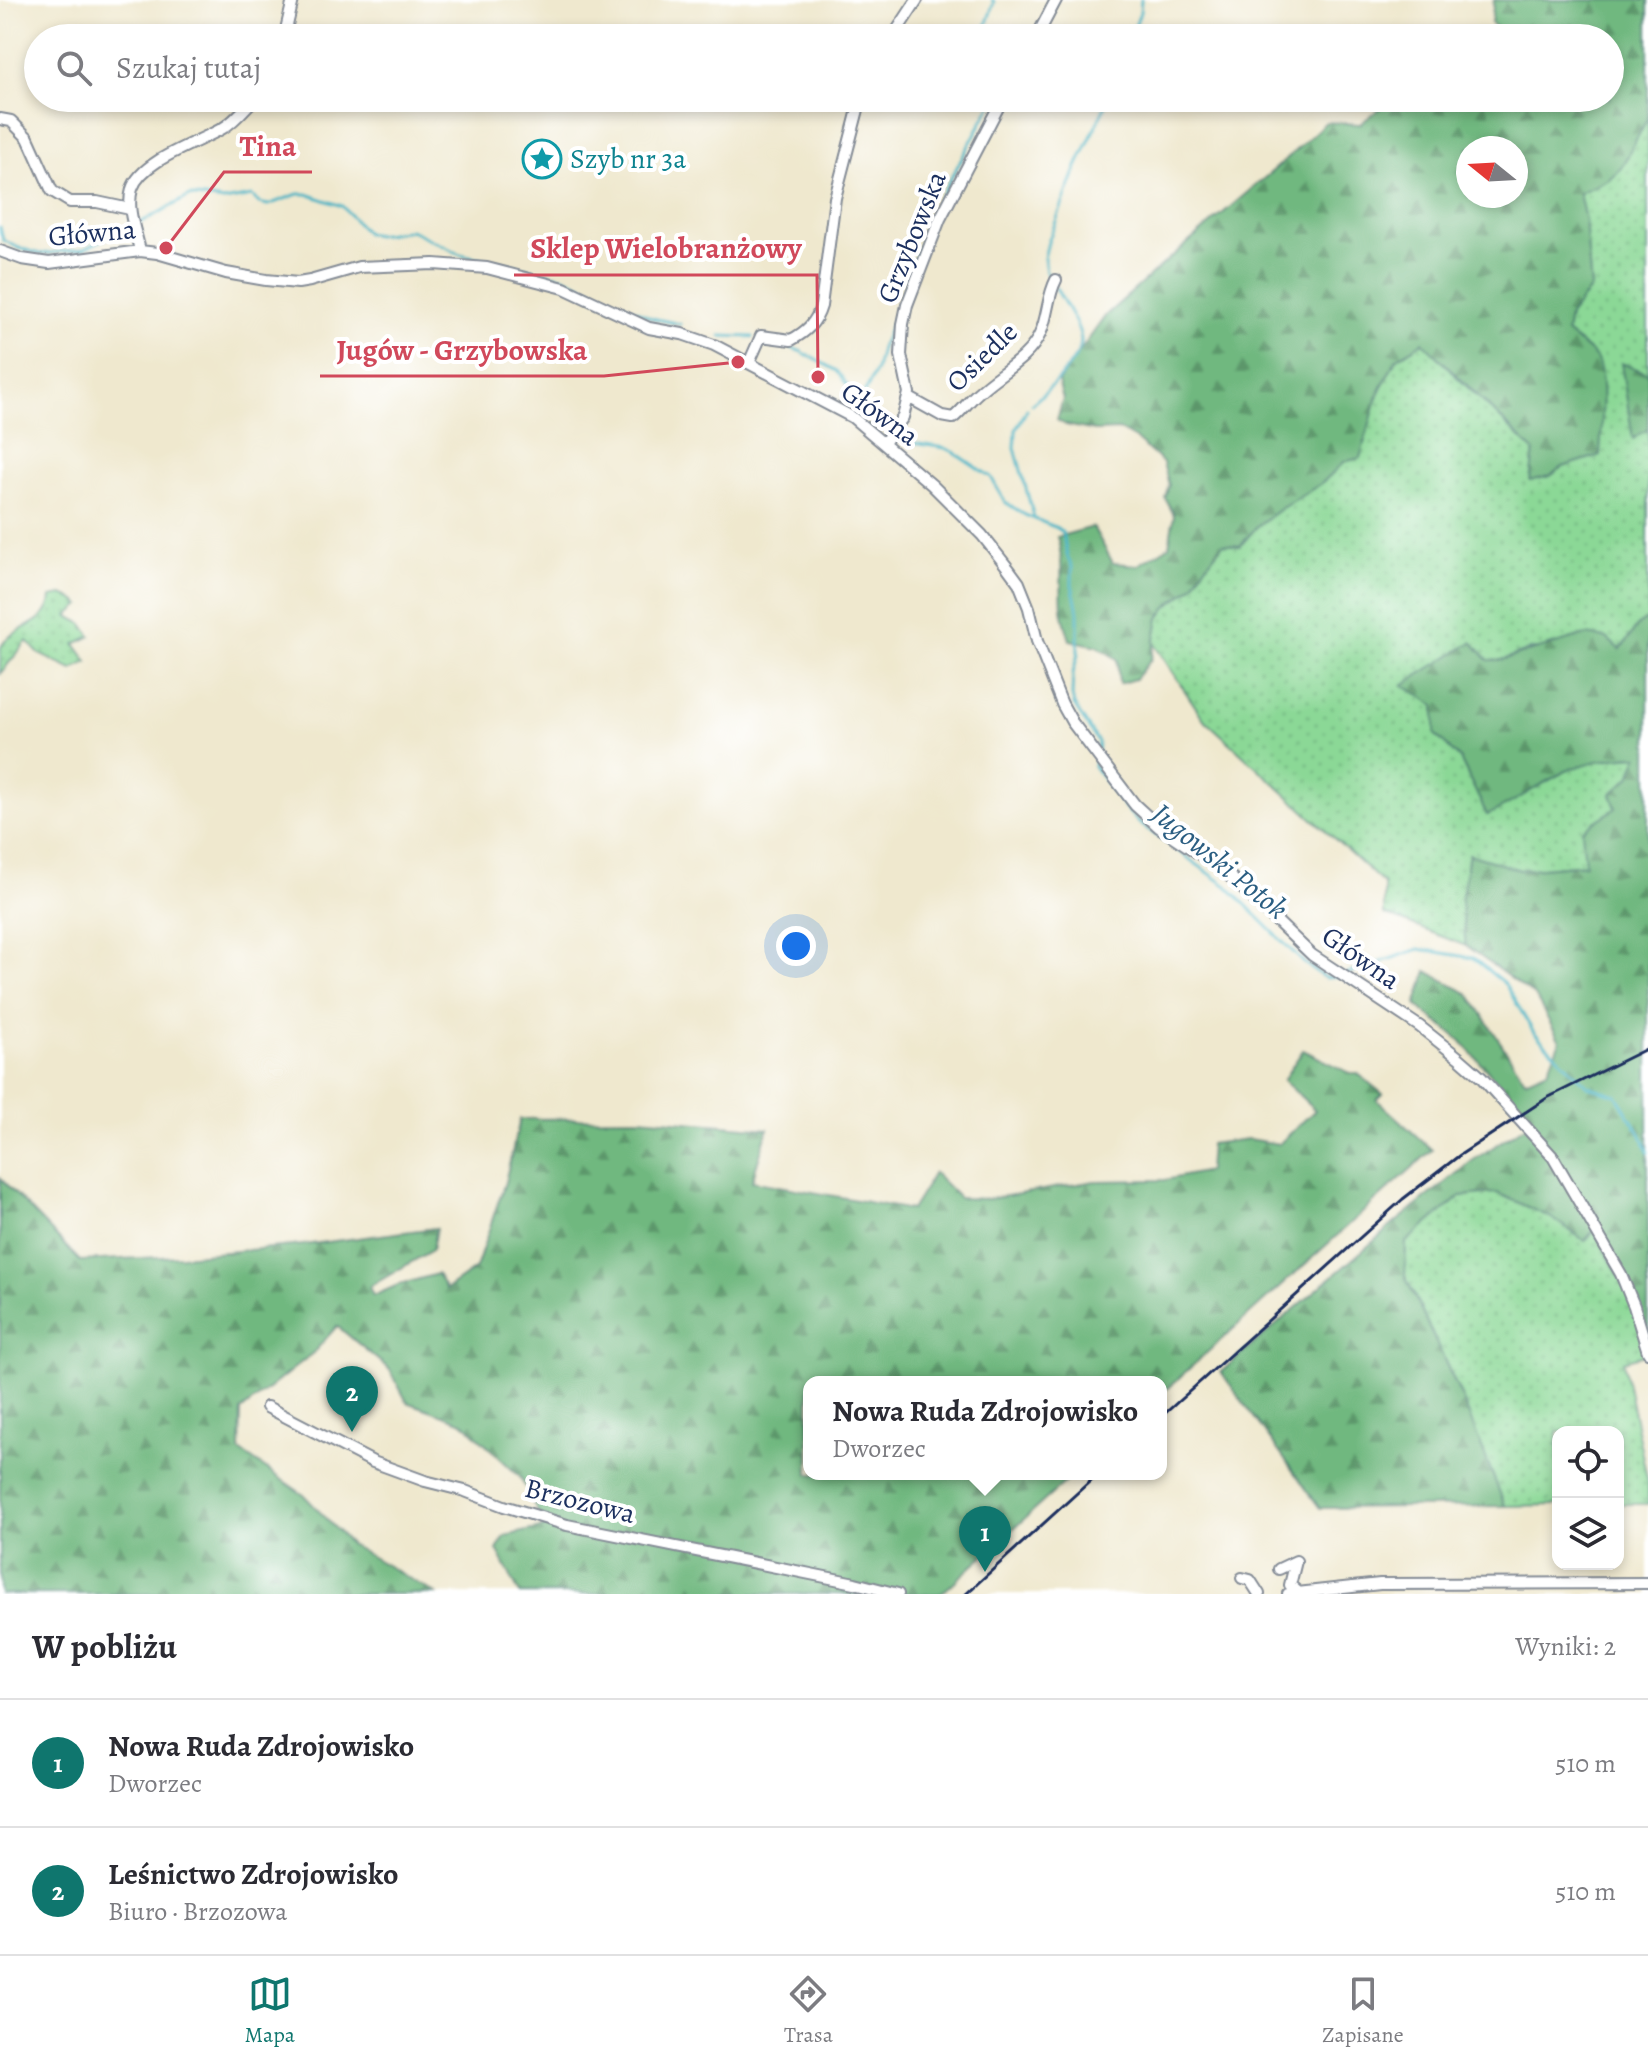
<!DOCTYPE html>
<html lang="pl">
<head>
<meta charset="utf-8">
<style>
  body { margin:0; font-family:Alegreya,serif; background:#f2f2f3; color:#2b2b33 }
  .controls { position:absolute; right:24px; bottom:24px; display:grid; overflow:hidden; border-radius:16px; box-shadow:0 4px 12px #0003 }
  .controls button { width:72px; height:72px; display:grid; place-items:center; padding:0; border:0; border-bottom:2px solid #e1e1e2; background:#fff; color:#2b2b33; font:40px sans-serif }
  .compass { position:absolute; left:1456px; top:136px; width:72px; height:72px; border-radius:50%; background:#fff; box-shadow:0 4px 12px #0003; rotate:288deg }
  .you { position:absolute; left:796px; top:946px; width:28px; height:28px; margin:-20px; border:6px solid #fff; border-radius:50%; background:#1a73e8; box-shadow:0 0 0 12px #1a73e833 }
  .badge { display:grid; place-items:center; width:52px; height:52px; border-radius:50%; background:#0f766e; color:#fff; font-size:26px; font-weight:700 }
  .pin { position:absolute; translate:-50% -66px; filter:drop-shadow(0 2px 4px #0008) }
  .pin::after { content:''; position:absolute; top:42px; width:28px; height:24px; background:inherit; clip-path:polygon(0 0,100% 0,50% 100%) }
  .popup { position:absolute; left:803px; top:1376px; width:364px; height:104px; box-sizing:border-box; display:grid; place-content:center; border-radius:16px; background:#fff; filter:drop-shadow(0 2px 6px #0005); font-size:26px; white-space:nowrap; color:#7c7c81 }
  .popup b { font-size:30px; color:#2b2b33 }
  .popup::after { content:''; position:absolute; left:50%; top:100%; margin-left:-16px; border:16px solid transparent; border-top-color:#fff }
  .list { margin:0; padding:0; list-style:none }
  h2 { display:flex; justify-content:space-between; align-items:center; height:104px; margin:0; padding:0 32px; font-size:34px }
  h2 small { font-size:26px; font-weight:400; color:#7c7c81 }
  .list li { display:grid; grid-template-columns:52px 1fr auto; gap:24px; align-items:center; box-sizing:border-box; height:128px; padding:0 32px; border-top:2px solid #e1e1e2 }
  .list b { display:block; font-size:30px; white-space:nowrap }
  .list p { margin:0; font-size:26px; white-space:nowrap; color:#7c7c81 }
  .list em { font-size:26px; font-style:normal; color:#7c7c81 }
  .icon { flex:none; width:44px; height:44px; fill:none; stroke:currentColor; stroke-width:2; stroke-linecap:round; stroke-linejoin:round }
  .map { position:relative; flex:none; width:1648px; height:1594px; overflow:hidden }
  .search { position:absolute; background:#fff; box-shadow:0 4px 12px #0003; left:24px; right:24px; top:24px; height:88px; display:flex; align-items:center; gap:20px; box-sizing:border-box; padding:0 28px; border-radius:44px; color:#7c7c81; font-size:30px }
  .sheet { height:360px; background:#fff }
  nav { display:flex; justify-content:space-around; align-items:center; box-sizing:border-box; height:112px; border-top:2px solid #e1e1e2; background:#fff; font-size:22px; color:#7c7c81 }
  nav a { display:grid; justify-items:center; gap:4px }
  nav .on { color:#0f766e }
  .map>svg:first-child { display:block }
  .grass { fill:url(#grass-dots); stroke:#53847a; stroke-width:2 }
  .forest { fill:url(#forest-firs); stroke:#46746e; stroke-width:2; fill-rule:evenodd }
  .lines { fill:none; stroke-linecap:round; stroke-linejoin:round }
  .stream { stroke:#48b4c4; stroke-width:3 }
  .minor-casing { stroke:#858c96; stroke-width:14 }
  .minor { stroke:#fff; stroke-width:10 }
  .rail { stroke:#1b2f5e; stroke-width:3 }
  .labels { text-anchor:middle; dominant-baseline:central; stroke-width:8; stroke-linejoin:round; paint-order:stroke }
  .culture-label { font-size:28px; fill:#0d838f; stroke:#fff; text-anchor:start }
  .street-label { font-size:28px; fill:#1b2f5e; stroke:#fff }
  .water-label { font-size:30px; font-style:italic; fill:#2b5e82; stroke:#fff }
  .leader { fill:none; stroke:#d1495b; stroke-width:3 }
  .callout-dot { fill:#d1495b; stroke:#fff; stroke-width:3 }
  .callout-label { font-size:30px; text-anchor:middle; font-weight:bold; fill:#d1495b; stroke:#fff; stroke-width:8; stroke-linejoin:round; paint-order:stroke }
</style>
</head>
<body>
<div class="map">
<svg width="1648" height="1594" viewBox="0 0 1648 1594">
  <defs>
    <pattern id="grass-dots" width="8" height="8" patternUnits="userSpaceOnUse" patternTransform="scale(2)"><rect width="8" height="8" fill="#8bd896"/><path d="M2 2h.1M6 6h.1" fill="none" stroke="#77ba84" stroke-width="1.8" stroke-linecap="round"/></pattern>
    <pattern id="forest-firs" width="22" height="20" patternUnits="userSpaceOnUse" patternTransform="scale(2)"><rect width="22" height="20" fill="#70b87f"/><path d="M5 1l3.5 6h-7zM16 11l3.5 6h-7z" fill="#5b966b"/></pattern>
  </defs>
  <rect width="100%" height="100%" fill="#fff"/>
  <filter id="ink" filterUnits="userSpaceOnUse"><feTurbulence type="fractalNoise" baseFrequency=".0125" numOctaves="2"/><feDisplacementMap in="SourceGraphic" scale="16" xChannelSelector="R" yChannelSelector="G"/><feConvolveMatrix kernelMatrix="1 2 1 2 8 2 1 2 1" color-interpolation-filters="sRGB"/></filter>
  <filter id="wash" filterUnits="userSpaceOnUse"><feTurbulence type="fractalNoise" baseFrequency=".006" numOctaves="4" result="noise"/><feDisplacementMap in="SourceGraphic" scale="32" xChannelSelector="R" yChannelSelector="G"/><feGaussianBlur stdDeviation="1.8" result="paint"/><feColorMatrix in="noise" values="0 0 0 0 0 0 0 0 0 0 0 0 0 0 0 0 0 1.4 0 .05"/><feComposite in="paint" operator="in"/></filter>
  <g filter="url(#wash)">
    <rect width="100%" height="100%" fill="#efe8ce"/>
    <path class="grass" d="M1648,117V619L1639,624L1620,650L1533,649L1501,660H1488L1435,705V734L1460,759L1487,815C1514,803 1538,785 1564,772C1585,762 1615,757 1638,756L1631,777L1611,794L1616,808L1586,864L1520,870L1469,854L1461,902L1466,946L1384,914V884L1203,718L1154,644L1159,618L1167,607L1194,585L1201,572L1223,544L1240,546L1258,525L1280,509L1322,483L1344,462L1396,359L1424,341L1456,376L1534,451L1531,480L1550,476L1563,467L1600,455L1591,352L1566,333L1569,316L1591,288L1585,220L1578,193L1608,180L1621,168Z
      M62,595L73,599L81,605L68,616L83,624L91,636L75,644L88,662L72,670L39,654L27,641L0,674C0,666 0,654 1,647C12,625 50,627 51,597Z
      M1497,1192L1552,1218L1585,1241L1595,1229L1621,1274L1648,1354L1623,1361L1648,1483V1504H1618V1432H1558V1505L1505,1506L1462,1398L1405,1276L1406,1242L1461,1196Z"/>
    <path class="forest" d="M1494,0H1648V117L1621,168L1608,180L1579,193L1585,220L1591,288L1569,316L1566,333C1576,341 1588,348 1596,358C1607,375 1601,433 1600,455L1563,467L1550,476L1530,481L1534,451L1423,342L1396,359L1378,395L1360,458L1344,462L1322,483L1280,509L1258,525L1240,546L1223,544L1201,572L1194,585L1167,607L1159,618L1151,659L1135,679L1119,684L1117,659L1097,646L1070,640C1067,630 1063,619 1062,608C1060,585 1064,560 1057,537L1093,527L1113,563L1138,565L1169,546L1174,515L1165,498L1169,485L1163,463L1137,440L1119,430L1095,431L1066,425L1057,420L1063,399L1058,382L1106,315L1169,259L1282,163L1326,122L1360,124L1393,98H1610V38H1511L1491,23ZM1468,148H1516V196H1468Z
      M1621,363L1648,373V429L1633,439Z
      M1648,619V1353L1630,1296L1594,1230L1585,1241L1552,1218L1497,1193L1461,1196L1406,1242L1405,1276L1462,1398L1505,1506L1320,1508L1221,1372L1396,1222L1472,1161L1525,1126L1540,1142L1510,1095L1460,1040L1416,1005L1427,971L1469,994L1525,1080L1548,1070L1560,1041L1535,996L1466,946L1461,902L1469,854L1520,870L1585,864L1582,830L1616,808L1611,794L1630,777L1638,756C1616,756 1583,763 1564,772C1538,785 1514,803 1487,815L1460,759L1435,734V705L1403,685L1472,642L1488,660H1501L1586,635L1607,638L1620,650L1639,624Z
      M1303,1050L1350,1073H1357L1383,1094L1377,1100L1432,1150L1161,1394V1382H809V1474H1074L941,1594H520L497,1550L505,1536L545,1527L521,1478L463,1422L407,1402L390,1370L337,1326L314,1352L241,1411L240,1451L304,1495L351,1545L436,1594H0V1178L80,1261L181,1256L303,1245L436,1228L432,1250L369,1287L373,1296L398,1285L437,1274L446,1289L476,1268L505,1182L520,1119L639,1118L768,1129L752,1181L911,1210L934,1173L959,1198L989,1199L1095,1181L1165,1180L1208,1171L1210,1144L1248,1139L1279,1144L1315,1110L1283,1080Z"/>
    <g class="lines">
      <path class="stream" d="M980,38L984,32L994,2L992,0
        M1131,38L1140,12L1141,0
        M138,224L190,196L224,201L252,196L259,203L268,205L298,194H307L342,206L366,233L377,235L411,230L460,254L564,277L652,318L680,324
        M0,227L3,240L19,248L41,254L83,249L131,227
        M1052,282L1046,272L1044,258L1048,242L1077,167L1109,98
        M721,336L753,337
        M776,342L802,352L837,371L857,399L914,443L945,448L954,452L991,477L1005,502L1025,515L1057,528L1062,532L1067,555L1072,567V585L1078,611V654L1073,673L1072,696L1074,705L1098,742L1097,752
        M860,402L876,370L881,348L900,303L929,218L995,98
        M1032,404C1046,392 1082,359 1081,340C1080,325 1063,302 1056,288
        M1027,409L1016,430L1015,448L1034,518
        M1095,759L1094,766L1127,810L1139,823L1227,886L1304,963L1325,978L1339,977
        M1346,974L1419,949L1473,958L1505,984L1534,1033L1588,1086L1616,1095L1643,1138L1648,1152"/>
    </g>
  </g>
  <g filter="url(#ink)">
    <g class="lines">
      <defs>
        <path id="minor" d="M284,38L293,0
          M892,38L917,0
          M1036,38L1056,0
          M0,119L11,121L28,138L52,191L70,202H97L130,209
          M0,251L22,259L49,263L140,251L157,253L226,273L266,280L298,283L310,281L359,267L434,264L487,268L564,288L649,328L682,334L714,345L852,417L932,485L982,535L1008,568L1019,583L1029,608L1037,641L1062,704L1072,722L1135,805L1159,827L1216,865L1233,879L1312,955L1419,1026L1458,1057L1482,1078L1553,1157L1621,1274L1634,1306L1648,1352
          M140,251C136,231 126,210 132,189C141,160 198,143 223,128C235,121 245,108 255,98
          M749,363L761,336L791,340C806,332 816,323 821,306L835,198L861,98
          M908,397L942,416L953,418C963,410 970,399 980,391C999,373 1029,359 1040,334C1048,317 1047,297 1056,280
          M884,443L903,417L909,393L901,355L903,324L907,305L940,219L1003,98
          M267,1407L373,1462L425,1481L465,1491L504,1506L567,1525L855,1583L898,1594
          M1279,1569L1296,1561L1290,1585L1299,1593
          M1242,1578L1250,1580L1259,1594
          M1288,1594L1380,1584L1648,1583"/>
      </defs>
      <use href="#minor" class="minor-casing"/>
      <use href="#minor" class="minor"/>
      <path class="rail" d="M1161,1417L1403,1199L1460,1155L1547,1098L1648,1048
        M966,1594L1098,1474"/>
    </g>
  </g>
  <defs>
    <symbol id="sight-ring" viewBox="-11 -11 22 22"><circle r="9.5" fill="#fff" stroke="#0f9aa8" stroke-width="1.5"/><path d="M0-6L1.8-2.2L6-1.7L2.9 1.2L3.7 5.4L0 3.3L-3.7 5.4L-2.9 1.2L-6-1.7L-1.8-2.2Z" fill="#0f9aa8"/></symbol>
  </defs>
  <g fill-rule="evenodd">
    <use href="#sight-ring" x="520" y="137" width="44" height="44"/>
  </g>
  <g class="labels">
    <g class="culture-label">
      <text x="570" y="159">Szyb nr 3a</text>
    </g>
    <g class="street-label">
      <text transform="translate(92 233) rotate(-5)">Główna</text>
      <text transform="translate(912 237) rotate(-68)">Grzybowska</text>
      <text transform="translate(982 357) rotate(-44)">Osiedle</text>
      <text transform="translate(880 414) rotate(36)">Główna</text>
      <text transform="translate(1361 958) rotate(35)">Główna</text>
      <text transform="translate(580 1501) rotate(14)">Brzozowa</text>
    </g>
    <g class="water-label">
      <text transform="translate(1220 861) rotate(39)">Jugowski Potok</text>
    </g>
  </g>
  <path class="leader" d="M166 248L224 172H312M818 377L817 275H514M738 362L604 376H320"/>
  <g class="callout-dot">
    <circle cx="166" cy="248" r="8"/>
    <circle cx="818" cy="377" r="8"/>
    <circle cx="738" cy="362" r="8"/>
  </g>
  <g class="callout-label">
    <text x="268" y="156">Tina</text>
    <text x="666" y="258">Sklep Wielobranżowy</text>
    <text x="462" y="360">Jugów - Grzybowska</text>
  </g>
</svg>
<div class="controls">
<button><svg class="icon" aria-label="locate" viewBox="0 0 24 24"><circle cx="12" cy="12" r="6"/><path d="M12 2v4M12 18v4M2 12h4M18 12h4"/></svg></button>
<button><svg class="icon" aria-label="layers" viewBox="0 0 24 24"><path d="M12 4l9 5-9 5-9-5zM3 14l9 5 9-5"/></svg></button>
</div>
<svg class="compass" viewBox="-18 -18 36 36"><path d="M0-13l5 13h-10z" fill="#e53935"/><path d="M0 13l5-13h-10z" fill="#7c7c81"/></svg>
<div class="you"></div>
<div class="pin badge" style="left:985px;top:1572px">1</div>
<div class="popup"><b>Nowa Ruda Zdrojowisko</b>Dworzec</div>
<div class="pin badge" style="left:352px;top:1432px">2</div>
<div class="search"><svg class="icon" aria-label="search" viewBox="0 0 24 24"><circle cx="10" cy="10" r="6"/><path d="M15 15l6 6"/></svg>Szukaj tutaj</div>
</div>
<section class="sheet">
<h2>W pobliżu<small>Wyniki: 2</small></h2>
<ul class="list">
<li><span class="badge">1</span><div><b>Nowa Ruda Zdrojowisko</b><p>Dworzec</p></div><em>510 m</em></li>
<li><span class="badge">2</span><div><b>Leśnictwo Zdrojowisko</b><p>Biuro · Brzozowa</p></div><em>510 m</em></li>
</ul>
</section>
<nav>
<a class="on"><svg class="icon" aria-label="map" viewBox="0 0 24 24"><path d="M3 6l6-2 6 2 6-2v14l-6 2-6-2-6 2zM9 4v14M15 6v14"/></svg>Mapa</a>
<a><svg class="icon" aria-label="directions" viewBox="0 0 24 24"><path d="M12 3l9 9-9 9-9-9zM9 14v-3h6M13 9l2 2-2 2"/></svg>Trasa</a>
<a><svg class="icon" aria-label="saved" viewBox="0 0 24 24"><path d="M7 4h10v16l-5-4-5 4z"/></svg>Zapisane</a>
</nav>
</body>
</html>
